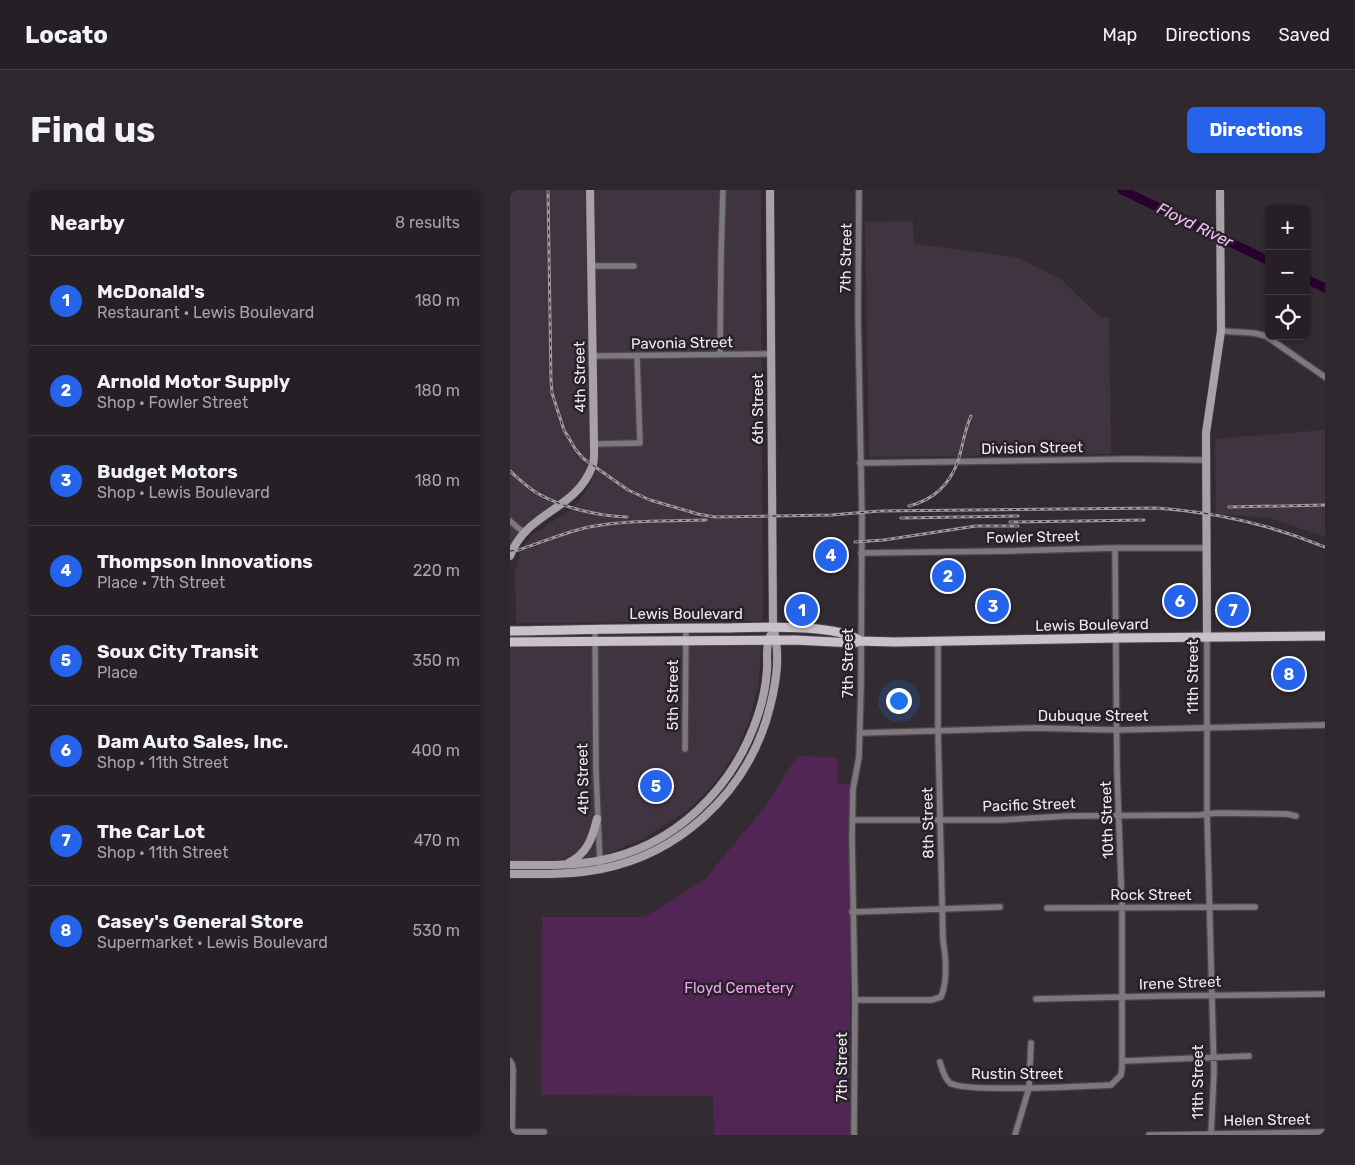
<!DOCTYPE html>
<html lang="en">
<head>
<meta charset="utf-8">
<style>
  body { margin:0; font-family:Rubik,sans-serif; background:#2e282e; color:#f1f3f6 }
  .controls { position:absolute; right:15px; top:15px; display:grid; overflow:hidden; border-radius:8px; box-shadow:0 1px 4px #0004 }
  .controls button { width:45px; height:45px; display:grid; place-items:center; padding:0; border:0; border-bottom:1px solid #423e43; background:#262026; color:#f1f3f6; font:25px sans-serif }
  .you { position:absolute; left:388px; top:510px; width:18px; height:18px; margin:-12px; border:4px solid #fff; border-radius:50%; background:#1a73e8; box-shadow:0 0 0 8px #1a73e833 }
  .badge { display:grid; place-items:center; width:32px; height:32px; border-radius:50%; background:#2563eb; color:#fff; font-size:16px; font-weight:700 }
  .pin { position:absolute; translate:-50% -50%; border:2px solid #fff; box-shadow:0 1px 5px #0006 }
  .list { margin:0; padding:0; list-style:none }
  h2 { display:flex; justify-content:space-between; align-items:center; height:65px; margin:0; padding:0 20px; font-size:21px }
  h2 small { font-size:16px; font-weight:400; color:#a4a3a7 }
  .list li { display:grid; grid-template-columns:32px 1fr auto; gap:15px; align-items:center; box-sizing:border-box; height:90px; padding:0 20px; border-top:1px solid #423e43 }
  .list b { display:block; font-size:19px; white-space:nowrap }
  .list p { margin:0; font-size:16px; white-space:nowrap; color:#a4a3a7 }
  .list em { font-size:16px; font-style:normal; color:#a4a3a7 }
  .icon { flex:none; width:28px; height:28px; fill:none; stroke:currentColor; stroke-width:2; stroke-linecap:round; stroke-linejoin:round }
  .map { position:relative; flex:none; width:815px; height:945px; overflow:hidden; border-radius:8px }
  header { display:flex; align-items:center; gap:30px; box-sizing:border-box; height:70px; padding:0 25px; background:#262026; border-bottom:1px solid #423e43 }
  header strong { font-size:24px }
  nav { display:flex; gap:28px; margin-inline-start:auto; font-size:18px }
  .intro { display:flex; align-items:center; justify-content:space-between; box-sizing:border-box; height:120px; padding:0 30px }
  h1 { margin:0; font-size:35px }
  .button { padding:12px 22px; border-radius:8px; background:#2563eb; color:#fff; font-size:18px; font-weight:700 }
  main { display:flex; gap:30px; padding:0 30px }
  aside { flex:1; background:#262026; border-radius:8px; box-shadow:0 1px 4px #0004 }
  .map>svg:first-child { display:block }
  .built { fill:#3f3440 }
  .green { fill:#512654 }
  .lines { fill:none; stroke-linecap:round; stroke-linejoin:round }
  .river { stroke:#29002d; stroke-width:9 }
  .minor-casing { stroke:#4c464c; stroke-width:8 }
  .secondary-casing { stroke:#4c464c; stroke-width:9 }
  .primary-casing { stroke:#4c464c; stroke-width:11 }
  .minor { stroke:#7c787c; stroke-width:5.5 }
  .secondary { stroke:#a8a2a8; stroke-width:8 }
  .primary { stroke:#cac2ca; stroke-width:9 }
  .rail-casing { stroke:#9e999e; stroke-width:3 }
  .rail { stroke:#282128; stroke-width:1; stroke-dasharray:4; stroke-linecap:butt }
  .labels { text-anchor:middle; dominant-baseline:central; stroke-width:5; stroke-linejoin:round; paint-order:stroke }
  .street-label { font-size:15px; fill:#efeaef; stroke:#282128 }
  .park-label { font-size:15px; fill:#f7a1fc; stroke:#282128 }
  .water-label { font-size:16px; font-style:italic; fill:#f3c0f5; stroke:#282128 }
</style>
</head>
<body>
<header>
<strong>Locato</strong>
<nav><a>Map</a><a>Directions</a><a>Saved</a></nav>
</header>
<div class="intro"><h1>Find us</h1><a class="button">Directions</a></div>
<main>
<aside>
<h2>Nearby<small>8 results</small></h2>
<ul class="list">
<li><span class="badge">1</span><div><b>McDonald's</b><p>Restaurant · Lewis Boulevard</p></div><em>180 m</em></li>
<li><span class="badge">2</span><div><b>Arnold Motor Supply</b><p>Shop · Fowler Street</p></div><em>180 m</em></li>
<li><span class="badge">3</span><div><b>Budget Motors</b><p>Shop · Lewis Boulevard</p></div><em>180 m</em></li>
<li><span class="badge">4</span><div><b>Thompson Innovations</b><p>Place · 7th Street</p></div><em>220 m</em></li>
<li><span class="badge">5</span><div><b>Soux City Transit</b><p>Place</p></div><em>350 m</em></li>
<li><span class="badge">6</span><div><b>Dam Auto Sales, Inc.</b><p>Shop · 11th Street</p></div><em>400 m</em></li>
<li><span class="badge">7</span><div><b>The Car Lot</b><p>Shop · 11th Street</p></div><em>470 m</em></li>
<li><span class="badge">8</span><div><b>Casey's General Store</b><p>Supermarket · Lewis Boulevard</p></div><em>530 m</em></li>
</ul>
</aside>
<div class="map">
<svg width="815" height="945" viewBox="0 0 815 945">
  <rect width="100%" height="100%" fill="#322b32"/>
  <path class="built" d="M0,0H75L80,255L79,268L73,289L61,304L12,337L0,359Z
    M83,0H251L253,431L6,433L5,382L11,360L22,345L62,319L75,303L86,281L90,256H86Z
    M403,31L404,54L506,67L552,90L590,127H599L601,264L359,267L355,32Z
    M815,240V347L760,328L706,324L705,249Z
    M251,455L249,492L239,531L226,562L205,593L177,621L133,649L93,666L79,669L0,671V458Z"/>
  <path class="green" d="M287,566L327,567V594H340V945H204L203,906L31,905L32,727H135L194,690L254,618Z"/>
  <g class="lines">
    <path class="river" d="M612,0L759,71
      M796,89L815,98"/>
    <defs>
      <path id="minor" d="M81,76H124
        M711,141L744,143L756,146L815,187
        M210,164L211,66L213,0
        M83,166L261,164
        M84,254L130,253L127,166
        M350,273L620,269L695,270
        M0,331L13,342
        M351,363L501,361L605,358H696
        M85,439L86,581L90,674
        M697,447V624L704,882L701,945
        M350,543L524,538L607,540L815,535
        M175,559L176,438
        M343,630H491L559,626L689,625L707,623L777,624L786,626
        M537,718L745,717
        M342,722L490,717
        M526,809L655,806L815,804
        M345,810H421L431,807C438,790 436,768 433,750L428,541V451
        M0,871L2,874L3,880L2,945
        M613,871L739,866
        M430,872C432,879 434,888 440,893C453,903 578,896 601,895L611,885L612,877V717L607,581L605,358
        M0,942H34
        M344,945L345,810L342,648L343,599L349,567L351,497L352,328L348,125L349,0
        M505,945L519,898L521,853
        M639,945L815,942"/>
      <path id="secondary" d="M0,366C16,322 65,321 82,277C85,271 84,261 84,254L80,0
        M697,447L696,243L711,141L710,0
        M58,673C77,664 82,649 87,629
        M0,675C29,675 59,676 87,671C165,657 224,598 248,525C253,510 256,495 257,480C258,469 255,456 260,446
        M0,684C30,684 61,685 91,679C168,664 232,606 256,531C265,501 272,467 263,437L260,0"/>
      <path id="primary" d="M0,441C68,440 137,438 205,438C238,438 326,432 350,451
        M0,452L285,450L344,453L350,451L384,452L606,448L815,446"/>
    </defs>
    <use href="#minor" class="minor-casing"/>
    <use href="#secondary" class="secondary-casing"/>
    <use href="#primary" class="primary-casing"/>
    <use href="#minor" class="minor"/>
    <use href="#secondary" class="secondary"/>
    <use href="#primary" class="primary"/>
    <defs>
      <path id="rail" d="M38,0L41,190L42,203L54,240L66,260L74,269L118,300L140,310L188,324L205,327L321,325L370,321L646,318C706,322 759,334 815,357
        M0,281C8,288 17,297 27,303C53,318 88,326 117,327
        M399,316C423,310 440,294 448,271C453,256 454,241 461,226
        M719,317L815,315
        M391,328L508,326
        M500,332L634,330
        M345,352L374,350L466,336H508
        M0,361L9,360C32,352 56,342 79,337C118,330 157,331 196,330"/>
    </defs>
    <use href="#rail" class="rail-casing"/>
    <use href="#rail" class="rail"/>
  </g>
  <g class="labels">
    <g class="street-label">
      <text transform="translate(336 68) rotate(-89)">7th Street</text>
      <text transform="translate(172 153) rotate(-1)">Pavonia Street</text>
      <text transform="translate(70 187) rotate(-91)">4th Street</text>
      <text transform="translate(248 219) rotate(-90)">6th Street</text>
      <text transform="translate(522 258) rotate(-1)">Division Street</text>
      <text transform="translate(523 347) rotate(-1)">Fowler Street</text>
      <text x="176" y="424">Lewis Boulevard</text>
      <text transform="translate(582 435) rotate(-1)">Lewis Boulevard</text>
      <text transform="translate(338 473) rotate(-90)">7th Street</text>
      <text transform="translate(683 487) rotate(-90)">11th Street</text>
      <text transform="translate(163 505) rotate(-90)">5th Street</text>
      <text x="583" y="526">Dubuque Street</text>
      <text transform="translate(73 589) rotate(-91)">4th Street</text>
      <text transform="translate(519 615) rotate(-2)">Pacific Street</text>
      <text transform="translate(597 630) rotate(-92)">10th Street</text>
      <text transform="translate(418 633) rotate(-91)">8th Street</text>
      <text x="641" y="705">Rock Street</text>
      <text transform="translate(670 793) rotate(-2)">Irene Street</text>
      <text transform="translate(332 877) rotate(-90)">7th Street</text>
      <text x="507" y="884">Rustin Street</text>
      <text transform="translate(688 892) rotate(-90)">11th Street</text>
      <text transform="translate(757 930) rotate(-1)">Helen Street</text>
    </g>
    <g class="park-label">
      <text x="229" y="798">Floyd Cemetery</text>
    </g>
    <g class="water-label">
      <text transform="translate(685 35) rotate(26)">Floyd River</text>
    </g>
  </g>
</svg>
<div class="controls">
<button>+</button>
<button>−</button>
<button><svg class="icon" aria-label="locate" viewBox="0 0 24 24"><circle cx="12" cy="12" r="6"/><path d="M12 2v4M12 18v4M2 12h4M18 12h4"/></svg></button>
</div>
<div class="you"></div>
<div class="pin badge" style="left:292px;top:420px">1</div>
<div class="pin badge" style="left:438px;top:386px">2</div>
<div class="pin badge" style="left:483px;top:416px">3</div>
<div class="pin badge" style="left:321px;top:365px">4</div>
<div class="pin badge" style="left:146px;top:596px">5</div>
<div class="pin badge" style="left:670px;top:411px">6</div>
<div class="pin badge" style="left:723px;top:420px">7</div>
<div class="pin badge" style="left:779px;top:484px">8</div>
</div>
</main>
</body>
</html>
